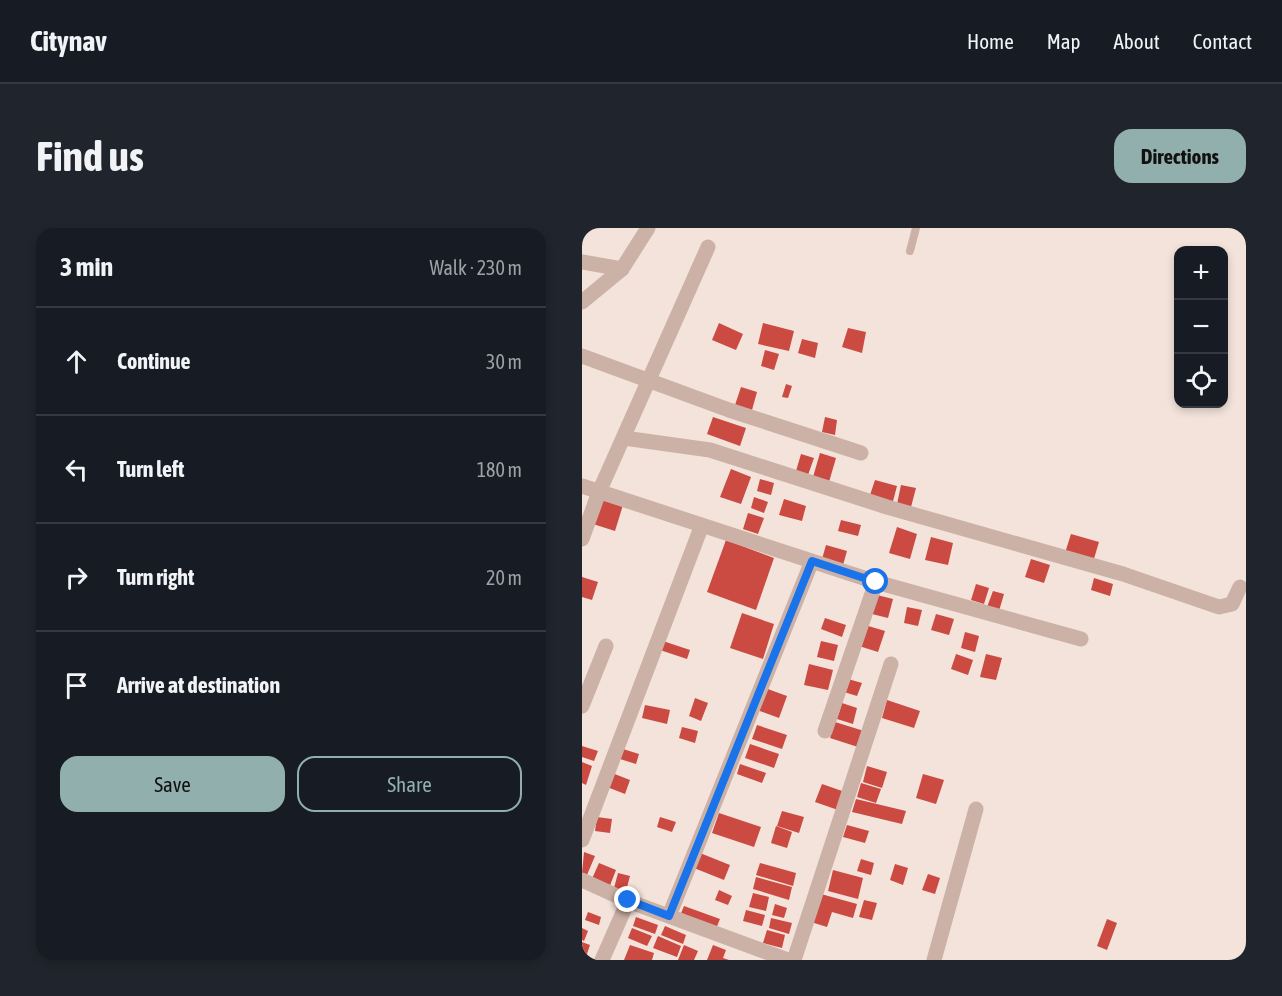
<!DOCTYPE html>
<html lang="en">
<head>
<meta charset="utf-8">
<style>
  body { margin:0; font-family:"Asap Condensed",sans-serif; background:#20242c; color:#f1f3f6 }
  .controls { position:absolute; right:18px; top:18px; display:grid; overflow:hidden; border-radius:12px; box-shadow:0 3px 9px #0003 }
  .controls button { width:54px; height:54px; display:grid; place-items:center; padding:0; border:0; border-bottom:2px solid #363941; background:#171b24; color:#f1f3f6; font:30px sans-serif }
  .stop { position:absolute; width:18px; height:18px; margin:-14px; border:4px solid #1a73e8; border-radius:50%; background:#fff }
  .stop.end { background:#1a73e8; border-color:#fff; box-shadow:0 2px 6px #0008 }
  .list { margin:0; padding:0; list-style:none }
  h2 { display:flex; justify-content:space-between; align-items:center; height:78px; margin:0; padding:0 24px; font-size:26px }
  h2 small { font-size:20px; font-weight:400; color:#9ea1a6 }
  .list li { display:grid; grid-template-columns:39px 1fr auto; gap:18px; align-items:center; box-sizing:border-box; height:108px; padding:0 24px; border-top:2px solid #363941 }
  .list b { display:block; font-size:22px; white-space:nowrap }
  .list em { font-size:20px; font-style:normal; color:#9ea1a6 }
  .actions { display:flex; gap:12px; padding:18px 24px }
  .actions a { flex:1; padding:14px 0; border:2px solid #91afad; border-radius:18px; text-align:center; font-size:21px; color:#91afad }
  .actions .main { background:#91afad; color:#111 }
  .icon { flex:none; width:33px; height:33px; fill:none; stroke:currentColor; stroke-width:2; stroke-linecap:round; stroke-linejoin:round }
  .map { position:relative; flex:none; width:664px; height:732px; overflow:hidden; border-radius:18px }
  header { display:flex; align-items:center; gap:36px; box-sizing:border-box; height:84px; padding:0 30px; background:#171b24; border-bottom:2px solid #363941 }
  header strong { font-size:28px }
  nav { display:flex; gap:33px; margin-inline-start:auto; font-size:21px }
  .intro { display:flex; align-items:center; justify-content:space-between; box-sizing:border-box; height:144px; padding:0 36px }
  h1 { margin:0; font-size:42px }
  .button { padding:15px 27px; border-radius:18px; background:#91afad; color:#111; font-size:21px; font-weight:700 }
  main { display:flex; gap:36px; padding:0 36px }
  aside { flex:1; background:#171b24; border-radius:18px; box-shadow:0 3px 9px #0003 }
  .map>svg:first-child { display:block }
  .building { fill:#cb4a41 }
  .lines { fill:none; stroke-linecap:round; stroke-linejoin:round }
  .service { stroke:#ccb1a6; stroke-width:8 }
  .minor { stroke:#ccb1a6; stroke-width:15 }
  .tertiary { stroke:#ccb1a6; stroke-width:15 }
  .route { stroke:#1a73e8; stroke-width:8 }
</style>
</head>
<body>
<header>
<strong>Citynav</strong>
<nav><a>Home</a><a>Map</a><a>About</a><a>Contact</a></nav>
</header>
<div class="intro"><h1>Find us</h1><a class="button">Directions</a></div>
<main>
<aside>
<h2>3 min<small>Walk · 230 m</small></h2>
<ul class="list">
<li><svg class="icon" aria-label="ahead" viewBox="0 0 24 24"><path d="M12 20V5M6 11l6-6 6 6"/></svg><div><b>Continue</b></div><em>30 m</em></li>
<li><svg class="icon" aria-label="left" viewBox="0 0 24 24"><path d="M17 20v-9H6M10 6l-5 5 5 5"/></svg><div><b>Turn left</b></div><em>180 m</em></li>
<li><svg class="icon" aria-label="right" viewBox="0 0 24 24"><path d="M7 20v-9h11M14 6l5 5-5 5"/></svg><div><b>Turn right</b></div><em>20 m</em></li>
<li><svg class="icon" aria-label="arrive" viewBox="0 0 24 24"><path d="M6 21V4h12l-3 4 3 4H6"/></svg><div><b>Arrive at destination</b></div></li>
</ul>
<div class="actions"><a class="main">Save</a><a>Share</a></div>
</aside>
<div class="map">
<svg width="664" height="732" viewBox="0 0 664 732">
  <rect width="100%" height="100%" fill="#f3e3db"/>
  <path class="building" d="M137,95L161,106L154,122L130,112Z
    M181,95L212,103L207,123L176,116Z
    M266,100L284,104L280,125L260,119Z
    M220,111L236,115L233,130L216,125Z
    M183,122L197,126L192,142L179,138Z
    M204,156L210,158L206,170L200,169Z
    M159,159L175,164L170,182L153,177Z
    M131,189L164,200L158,218L125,206Z
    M243,189L255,192L253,207L240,204Z
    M238,225L254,230L247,254L231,249Z
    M219,226L232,230L226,247L214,243Z
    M149,241L169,249L159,276L138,269Z
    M178,251L192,255L189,267L175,263Z
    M293,252L315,258L310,277L287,270Z
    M319,257L334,260L329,279L315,276Z
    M172,269L186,274L182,285L169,280Z
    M20,270L41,277L33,303L11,296Z
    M202,271L224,278L220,293L197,287Z
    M166,285L182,290L176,306L161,301Z
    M259,292L279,297L276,308L256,303Z
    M315,299L335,306L328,331L307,325Z
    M489,306L517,314L511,334L483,325Z
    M349,309L371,315L366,337L343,332Z
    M144,312L192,330L174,382L125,364Z
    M244,317L265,323L261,337L240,331Z
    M449,331L468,337L462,355L443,349Z
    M0,349L16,354L10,372L0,369Z
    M512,350L531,356L528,368L509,362Z
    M394,356L407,360L402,376L389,372Z
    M411,363L422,366L417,383L405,379Z
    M295,367L311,371L306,390L290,386Z
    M325,379L340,382L336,398L322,395Z
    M160,385L192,396L181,431L148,420Z
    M354,386L372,391L367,407L349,402Z
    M243,390L264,397L260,409L239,401Z
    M283,397L303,403L296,424L277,418Z
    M383,404L397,408L393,424L379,420Z
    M81,413L108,422L105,431L78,422Z
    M239,413L256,417L252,433L235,429Z
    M374,426L391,432L386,447L369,441Z
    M404,426L420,430L414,452L398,449Z
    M227,436L251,442L246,462L222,457Z
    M266,451L280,455L275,468L262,464Z
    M183,460L205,468L197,490L175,482Z
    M113,470L126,475L119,493L107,488Z
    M305,472L338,483L332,500L300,490Z
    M260,475L275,480L271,496L255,491Z
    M63,477L88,482L85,496L60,490Z
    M253,494L282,503L276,519L248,510Z
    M175,497L205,507L200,521L170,511Z
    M100,499L116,503L113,515L97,510Z
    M168,516L197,526L192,540L163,530Z
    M0,518L16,523L12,533L0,529Z
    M41,521L57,526L54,536L38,531Z
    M0,534L10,538L4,557L0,555Z
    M158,536L184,545L180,555L155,546Z
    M285,538L305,544L300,560L281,554Z
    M30,545L48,552L43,566L25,559Z
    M341,546L362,552L354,576L334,570Z
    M279,555L299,561L294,575L275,569Z
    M240,556L263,564L256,582L233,574Z
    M274,571L324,583L320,596L270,584Z
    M200,583L222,589L217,605L195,598Z
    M137,585L179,599L172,619L130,605Z
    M15,589L30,591L28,605L13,603Z
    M78,589L94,594L90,604L75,599Z
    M265,597L287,603L283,615L261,609Z
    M194,598L210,604L205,620L189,615Z
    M2,624L13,628L5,647L0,645Z
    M118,625L148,637L142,652L112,640Z
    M279,631L292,635L289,647L275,643Z
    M17,635L34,642L27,660L9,653Z
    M178,635L214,645L211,658L174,647Z
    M313,636L326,640L321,657L308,652Z
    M251,642L281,650L276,671L246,663Z
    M36,645L48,648L44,663L32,660Z
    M346,646L358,650L353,666L340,662Z
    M174,649L210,659L207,672L171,661Z
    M137,662L150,668L146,677L133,672Z
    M171,665L187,669L184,683L167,679Z
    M239,666L275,676L271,690L250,684L245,699L229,694Z
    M282,672L295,675L290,692L277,689Z
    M193,676L205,680L202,690L190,687Z
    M102,678L138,691L133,703L97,690Z
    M164,682L183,687L180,698L161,693Z
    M6,684L19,689L17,697L3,692Z
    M54,689L76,697L73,706L51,698Z
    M189,690L210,695L207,706L187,700Z
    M525,691L535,695L525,722L515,718Z
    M83,698L104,707L101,716L79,707Z
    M0,700L6,703L2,713L0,712Z
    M50,700L70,708L65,718L46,710Z
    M185,702L203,707L200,720L181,715Z
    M76,708L99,718L95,729L71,720Z
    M0,714L8,717L3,732H0Z
    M48,717L72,725L70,732H42Z
    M102,717L116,723L112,732H96Z
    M131,717L144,722L141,730L147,732H125Z"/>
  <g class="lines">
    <path class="service" d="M328,23L334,0"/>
    <path class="minor" d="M0,34L40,41
      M0,128L147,182L279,225
      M42,210L128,222L305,279L541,346L637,379L650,376L658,359
      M0,258L294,354L499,411
      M0,311L17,264L126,19
      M0,478L24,418
      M243,503L294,354
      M0,612L120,297
      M0,652L46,673L206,732
      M87,688L230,333
      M20,732L46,673
      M212,732L309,436
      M352,732L394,581"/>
    <path class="tertiary" d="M0,74L40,41L66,0"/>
  </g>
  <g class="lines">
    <path class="route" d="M46,672L87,688L230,333L294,354"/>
  </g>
</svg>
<div class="controls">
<button>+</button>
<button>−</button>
<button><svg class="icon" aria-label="locate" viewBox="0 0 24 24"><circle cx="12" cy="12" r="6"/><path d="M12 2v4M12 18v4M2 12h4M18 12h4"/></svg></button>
</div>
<div class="stop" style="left:294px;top:354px"></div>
<div class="stop end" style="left:46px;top:672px"></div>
</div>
</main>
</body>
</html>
